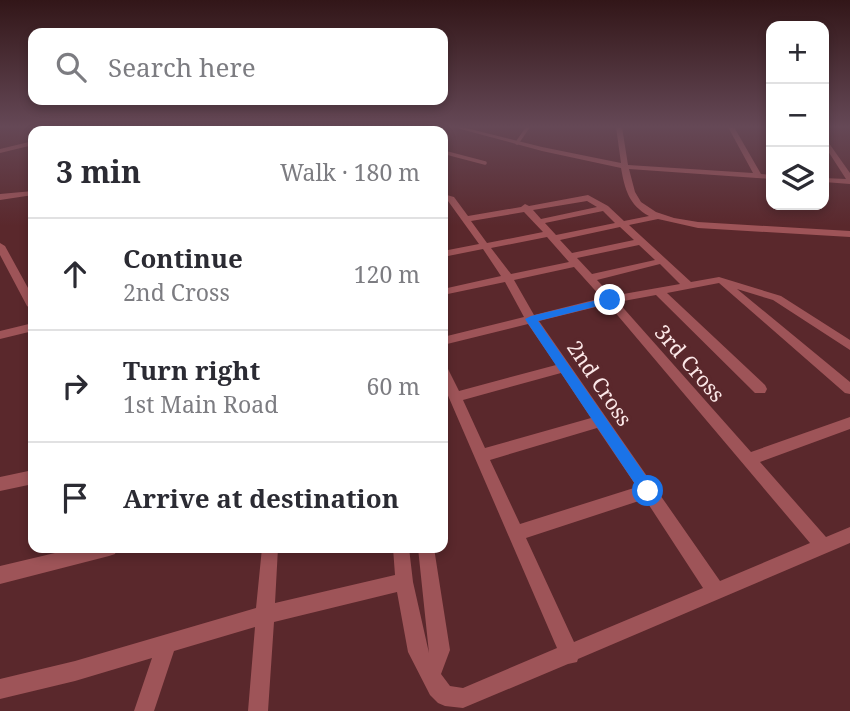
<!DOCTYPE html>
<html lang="en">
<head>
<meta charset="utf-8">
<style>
  body { margin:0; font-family:"Noto Serif",serif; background:#f2f2f3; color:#2b2b33 }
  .controls { position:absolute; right:21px; top:21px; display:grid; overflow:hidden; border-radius:14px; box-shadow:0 4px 10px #0003 }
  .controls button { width:63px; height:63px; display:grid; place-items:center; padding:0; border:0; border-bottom:2px solid #e1e1e2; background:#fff; color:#2b2b33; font:35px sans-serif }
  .stop { position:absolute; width:21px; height:21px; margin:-16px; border:5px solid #1a73e8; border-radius:50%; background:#fff }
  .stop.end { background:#1a73e8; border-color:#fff; box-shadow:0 2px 7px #0008 }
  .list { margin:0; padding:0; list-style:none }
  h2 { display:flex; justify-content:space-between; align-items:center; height:91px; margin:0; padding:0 28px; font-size:30px }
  h2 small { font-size:23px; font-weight:400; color:#7c7c81 }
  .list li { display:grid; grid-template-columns:46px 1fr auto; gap:21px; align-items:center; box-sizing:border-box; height:112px; padding:0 28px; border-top:2px solid #e1e1e2 }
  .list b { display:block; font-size:26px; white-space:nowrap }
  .list p { margin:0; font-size:23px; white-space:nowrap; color:#7c7c81 }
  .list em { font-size:23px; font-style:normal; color:#7c7c81 }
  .icon { flex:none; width:38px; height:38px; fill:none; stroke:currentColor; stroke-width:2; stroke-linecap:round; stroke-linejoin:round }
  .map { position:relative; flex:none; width:850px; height:711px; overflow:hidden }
  .search { position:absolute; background:#fff; box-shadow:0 4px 10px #0003; left:28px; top:28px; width:420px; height:77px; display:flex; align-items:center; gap:18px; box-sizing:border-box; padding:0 24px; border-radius:14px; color:#7c7c81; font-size:26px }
  .panel { position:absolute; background:#fff; box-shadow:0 4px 10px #0003; left:28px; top:126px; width:420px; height:427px; border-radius:14px }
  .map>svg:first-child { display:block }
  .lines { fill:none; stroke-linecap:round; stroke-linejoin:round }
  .lane { stroke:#9e5458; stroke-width:3.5 }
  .street { fill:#9e5458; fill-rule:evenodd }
  .wall { fill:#d4a7b5 }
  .building { fill:#f6c2d3; stroke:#ac8894; stroke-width:2 }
  .route { fill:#1a73e8 }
  .labels { text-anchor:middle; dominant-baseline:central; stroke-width:7; stroke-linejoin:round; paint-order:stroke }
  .street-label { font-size:21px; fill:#fce8e8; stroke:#5a282c }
</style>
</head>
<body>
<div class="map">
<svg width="850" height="711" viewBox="0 0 850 711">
  <rect width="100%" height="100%" fill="#5a282c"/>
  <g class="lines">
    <path class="lane" d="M517,143L528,127
      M443,152L485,163"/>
    <path class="street" d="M66,127H72L73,131H67Z
      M141,127H147L144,131H138Z
      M177,127H196L222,131H202Z
      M362,127H368L369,131H363Z
      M453,127H462L542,147L621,163L616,127H622L628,165L753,173L728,127H734L761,174L771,175V179L629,169L635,192L641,202L656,212L674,218L698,222L850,231V237L698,228L658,219L629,225L691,282L719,277L781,296L850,340V350L773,300L737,289L850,382V394L845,393L719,283L667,293L765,385L767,389L765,393H755L656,295L618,302L751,452L850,417V429L760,462L826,537L850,527V543L578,659L577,662L568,664L463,708L445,706L438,703L430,695L408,652L397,592L274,622L268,711H248L255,627L174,651L154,711H134L152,658L75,681L0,699V679L75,661L256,608L262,548H278L275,603L395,575L393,548H409L413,582L429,653L418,548H434L450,650L441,674L450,686L463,688L557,648L443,384V365L447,367L459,391L556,365L528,324L443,345V337L524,317L505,282L443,295V289L501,276L483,249L443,257V251L479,244L448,201L443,199V194L454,197L468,216L521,207L525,204L529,206L588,195L608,206L624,221L649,216C629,205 625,190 621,168L542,151ZM587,201L597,207L541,219L533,210ZM603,211L615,223L556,235L545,223ZM524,212L543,232L487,243L471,221ZM620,227L634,240L572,253L560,240ZM547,237L569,262L511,274L491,248ZM639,245L655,260L592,274L577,258ZM660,264L680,284L612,296L597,280ZM574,267L602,298L534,315L514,280ZM608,304L810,543L720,581L539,321ZM561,373L591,418L485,448L463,400ZM597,428L637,487L520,524L490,460ZM645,499L703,588L574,642L526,538Z
      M824,138L826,139L850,173V184L824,182V178L846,179L824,145Z
      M33,141V145L0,153V149Z
      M33,191V195L0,200V194Z
      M0,243L5,246L33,297V310L27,306L0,255Z
      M33,323V331L0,339V331Z
      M33,470V484L0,491V477Z
      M76,548H117L115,554L109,556L0,584V566Z"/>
  </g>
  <path class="wall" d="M386,127H407L410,131H389Z"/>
  <path class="building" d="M391,127H407L410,131H392Z"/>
  <linearGradient id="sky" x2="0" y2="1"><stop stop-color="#321618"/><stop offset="0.56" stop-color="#654856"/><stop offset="1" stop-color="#654856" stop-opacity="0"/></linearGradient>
  <rect width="850" height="226" fill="url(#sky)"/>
  <path class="route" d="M610,297L614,298V302L538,321L653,486L655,491L653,496L648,498L643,496L525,319L531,316Z"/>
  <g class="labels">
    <g class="street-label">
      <text transform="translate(690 363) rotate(49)">3rd Cross</text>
      <text transform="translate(600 383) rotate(56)">2nd Cross</text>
    </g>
  </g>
</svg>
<div class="controls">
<button>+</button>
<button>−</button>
<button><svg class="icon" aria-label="layers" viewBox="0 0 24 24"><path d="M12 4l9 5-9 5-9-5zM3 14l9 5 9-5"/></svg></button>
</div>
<div class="stop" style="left:648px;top:491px"></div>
<div class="stop end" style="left:610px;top:300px"></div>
<div class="search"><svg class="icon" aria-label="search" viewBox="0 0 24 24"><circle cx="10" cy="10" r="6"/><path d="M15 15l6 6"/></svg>Search here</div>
<section class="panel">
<h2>3 min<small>Walk · 180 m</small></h2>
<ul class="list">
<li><svg class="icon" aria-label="ahead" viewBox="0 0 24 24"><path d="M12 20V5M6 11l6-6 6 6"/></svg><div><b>Continue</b><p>2nd Cross</p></div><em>120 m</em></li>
<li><svg class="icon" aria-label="right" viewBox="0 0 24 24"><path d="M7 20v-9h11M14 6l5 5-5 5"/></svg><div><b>Turn right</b><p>1st Main Road</p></div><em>60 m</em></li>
<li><svg class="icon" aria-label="arrive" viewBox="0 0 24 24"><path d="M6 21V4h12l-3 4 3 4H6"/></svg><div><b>Arrive at destination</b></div></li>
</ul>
</section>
</div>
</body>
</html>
